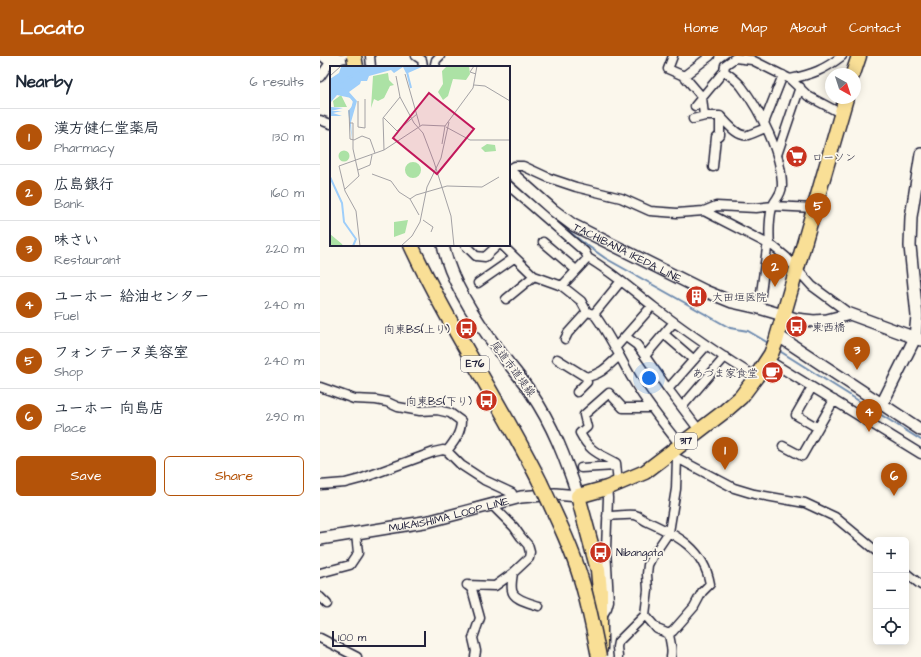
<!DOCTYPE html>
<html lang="en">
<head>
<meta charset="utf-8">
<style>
  body { margin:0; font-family:"Architects Daughter","Klee One",sans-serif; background:#f6f6f7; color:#1f2937 }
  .controls { position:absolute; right:12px; bottom:12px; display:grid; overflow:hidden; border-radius:6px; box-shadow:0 2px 10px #0003 }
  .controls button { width:36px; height:36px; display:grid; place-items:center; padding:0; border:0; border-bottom:1px solid #e0e1e3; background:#fff; color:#1f2937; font:20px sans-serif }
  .compass { position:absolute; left:505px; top:12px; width:36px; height:36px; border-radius:50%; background:#fff; box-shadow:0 2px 10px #0003; rotate:141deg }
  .scale { position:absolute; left:12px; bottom:10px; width:94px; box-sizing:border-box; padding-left:4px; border:2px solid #22223b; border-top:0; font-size:11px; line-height:14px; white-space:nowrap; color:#22223b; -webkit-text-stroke:3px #fbf7ec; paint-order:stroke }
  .you { position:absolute; left:329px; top:322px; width:14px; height:14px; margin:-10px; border:3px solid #fff; border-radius:50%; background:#1a73e8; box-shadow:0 0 0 6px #1a73e833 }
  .badge { display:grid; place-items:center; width:26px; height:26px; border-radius:50%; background:#b45309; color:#fff; font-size:13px; font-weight:700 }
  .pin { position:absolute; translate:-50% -33px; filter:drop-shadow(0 1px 2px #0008) }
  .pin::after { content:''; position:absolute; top:21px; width:14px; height:12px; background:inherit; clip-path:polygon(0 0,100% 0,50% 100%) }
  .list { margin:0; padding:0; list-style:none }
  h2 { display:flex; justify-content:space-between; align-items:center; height:52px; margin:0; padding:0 16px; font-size:17px }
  h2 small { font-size:13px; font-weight:400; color:#747a83 }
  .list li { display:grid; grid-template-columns:26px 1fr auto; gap:12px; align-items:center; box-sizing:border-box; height:56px; padding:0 16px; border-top:1px solid #e0e1e3 }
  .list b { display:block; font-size:15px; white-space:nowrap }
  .list p { margin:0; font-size:13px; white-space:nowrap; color:#747a83 }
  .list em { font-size:13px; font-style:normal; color:#747a83 }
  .actions { display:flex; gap:8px; padding:12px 16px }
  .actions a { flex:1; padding:9px 0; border:1px solid #b45309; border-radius:6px; text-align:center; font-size:14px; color:#b45309 }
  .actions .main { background:#b45309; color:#fff }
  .icon { flex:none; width:22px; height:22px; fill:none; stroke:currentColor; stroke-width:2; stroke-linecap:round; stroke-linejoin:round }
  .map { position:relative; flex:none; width:601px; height:601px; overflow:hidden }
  header { display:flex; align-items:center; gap:24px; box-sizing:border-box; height:56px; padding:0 20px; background:#b45309; color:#fff }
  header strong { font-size:19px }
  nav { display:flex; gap:22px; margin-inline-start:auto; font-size:14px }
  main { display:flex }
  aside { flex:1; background:#fff }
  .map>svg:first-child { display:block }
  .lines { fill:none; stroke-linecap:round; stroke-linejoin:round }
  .stream { stroke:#6c89ae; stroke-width:2 }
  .street-casing { stroke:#22223b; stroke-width:11 }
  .secondary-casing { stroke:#22223b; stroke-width:14 }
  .highway-casing { stroke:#22223b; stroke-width:17 }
  .street { stroke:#fbf7ec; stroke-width:8 }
  .secondary { stroke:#fbf7ec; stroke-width:11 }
  .highway { stroke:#f9df96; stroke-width:14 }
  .highway-bridge-casing { stroke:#22223b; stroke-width:17; stroke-linecap:butt }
  .highway-bridge { stroke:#f9df96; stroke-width:14 }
  .labels { text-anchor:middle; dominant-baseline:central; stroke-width:3.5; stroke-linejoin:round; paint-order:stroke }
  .shield { fill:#fbf7ec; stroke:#636270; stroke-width:1 }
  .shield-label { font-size:10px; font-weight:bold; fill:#22223b }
  .poi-label { font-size:11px; fill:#22223b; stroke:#fbf7ec; text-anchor:start }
  .street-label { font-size:11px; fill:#22223b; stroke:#fbf7ec }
  .inset-river { fill:none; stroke:#9ecefa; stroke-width:2 }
  .inset-road { fill:none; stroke:#a4a2a5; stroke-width:1 }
  .view { fill:#c2185b; fill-opacity:0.15; stroke:#c2185b; stroke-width:2 }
  .inset-edge { fill:none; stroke:#22223b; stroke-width:2 }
</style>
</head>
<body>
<header>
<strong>Locato</strong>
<nav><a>Home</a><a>Map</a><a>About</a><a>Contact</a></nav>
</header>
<main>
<aside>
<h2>Nearby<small>6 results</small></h2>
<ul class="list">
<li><span class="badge">1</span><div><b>漢方健仁堂薬局</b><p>Pharmacy</p></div><em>130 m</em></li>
<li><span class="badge">2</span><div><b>広島銀行</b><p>Bank</p></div><em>160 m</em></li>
<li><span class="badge">3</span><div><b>味さい</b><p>Restaurant</p></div><em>220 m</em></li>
<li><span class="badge">4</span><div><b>ユーホー 給油センター</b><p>Fuel</p></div><em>240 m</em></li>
<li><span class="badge">5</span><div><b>フォンテーヌ美容室</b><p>Shop</p></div><em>240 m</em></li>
<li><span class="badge">6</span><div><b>ユーホー 向島店</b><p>Place</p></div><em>290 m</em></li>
</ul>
<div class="actions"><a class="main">Save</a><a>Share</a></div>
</aside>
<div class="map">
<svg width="601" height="601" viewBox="0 0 601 601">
  <rect width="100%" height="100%" fill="#fbf7ec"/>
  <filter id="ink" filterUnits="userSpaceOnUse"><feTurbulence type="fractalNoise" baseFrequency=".025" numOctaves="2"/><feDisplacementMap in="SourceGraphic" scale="8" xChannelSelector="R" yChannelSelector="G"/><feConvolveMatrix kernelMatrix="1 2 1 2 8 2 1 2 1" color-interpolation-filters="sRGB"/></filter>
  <g filter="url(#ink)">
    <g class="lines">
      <path class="stream" d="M189,124L230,160L261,185L285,202L410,272L428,275L450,288
        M458,294L601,384"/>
      <defs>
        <path id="street" d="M12,0L20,3L26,2L35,7
          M50,0L51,11
          M96,0L102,4L103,10
          M353,0L348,13L364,20L390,0
          M116,11L115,8L116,4L120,0
          M364,20L382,41L384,60
          M0,21L11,5
          M470,23C493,18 504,14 522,0
          M375,50L404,15
          M373,63L385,60H400C407,67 418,82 428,79C434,77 440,74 446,72
          M0,64L11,68
          M444,67L463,19
          M457,99L480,31
          M393,111L396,81H399L400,80V60
          M189,113L194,110H203L229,122L256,131L301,142L330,155L357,157L384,155L396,150L436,152L453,150L494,152
          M189,130L265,196L268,202L242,230
          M384,155L454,191L466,201L492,230L530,258
          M223,186L256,214
          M145,189L156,200L165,201L178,189
          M182,189L214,220L242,230L261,245L267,256
          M268,202C292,216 312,234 334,251C367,276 401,300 436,321
          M158,227L194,202
          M186,243L214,220
          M439,252L447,192L450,189C449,179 449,159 453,149C456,142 461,140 462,130C462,98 441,56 422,31C418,25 410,20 404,15L405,9L415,2L432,4L470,23L488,40L522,58
          M274,258C290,279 300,302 313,324C326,347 344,368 360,389
          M344,278L374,304
          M306,281L317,289L348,333L379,374
          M245,283L248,277L267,256L274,258L301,225
          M295,292L332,250
          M325,300L354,266
          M237,303L266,321C282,318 288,310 299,300
          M448,304L601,398
          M0,331L34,343L56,344L67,346L78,351L100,355L117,354L130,357L141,365C141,377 134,386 127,395
          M492,331L476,359L498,372
          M348,333L386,290
          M257,336L267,326L266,321
          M362,351L405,301
          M463,390L482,400L514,344
          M357,402L414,432L434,438L485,447L515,461L556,495
          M261,412L296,410
          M298,428L296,407C278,397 270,396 260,377L267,371L264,359L289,337L303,352H331
          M0,429L25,427L40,423L114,396L123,394L127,395L141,409L164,424L192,437L193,443
          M171,448L194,471L201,481L208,489L210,496L209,502L193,517C192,523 191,529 192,534C193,544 211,547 219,550
          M287,460C296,460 306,458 315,459C320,460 323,464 328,466C357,479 384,493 390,528L382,536L374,551L353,575L349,578L337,573L325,559
          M0,517L30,509L38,497L36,478
          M586,517L601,529
          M147,529L152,533L160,562L153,582L156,595L155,601
          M147,529L175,530L193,517
          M0,541L7,548
          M282,560L287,552L289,545L286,493L288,442L287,432
          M349,578C350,587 353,592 351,601
          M0,582L37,601
          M298,601L297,591L298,586L325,559L328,534L327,518L328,509L332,501L349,476L356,433L357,402L352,396"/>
        <g id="secondary">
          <path d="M4,0L18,11"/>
          <path id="s1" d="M189,115L233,154L253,169L385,235L412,246L439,252L476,263L494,265L507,264L530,258L601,284"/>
          <path d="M457,279L601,374"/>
          <path d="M562,348L595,282L597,260L590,190L591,161L601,98"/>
          <path id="s2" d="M0,483L110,465L201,441L235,438L258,440C246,404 233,369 211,337C202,323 190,310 180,296C158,267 130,225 123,189"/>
        </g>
        <path id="highway" d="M533,18L539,0
          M91,189C129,271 180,346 220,426
          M280,593V535L278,514L258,440L287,432L325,416L405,355L421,341L436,321L451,298L456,285L526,42"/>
      </defs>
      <use href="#street" class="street-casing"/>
      <use href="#secondary" class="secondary-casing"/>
      <use href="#highway" class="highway-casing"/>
      <use href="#street" class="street"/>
      <use href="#secondary" class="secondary"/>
      <use href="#highway" class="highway"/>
      <defs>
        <path id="highway-bridge" d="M34,0L36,11
          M220,426C235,458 251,490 261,523C269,549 274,575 279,601"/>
      </defs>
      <use href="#highway-bridge" class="highway-bridge-casing"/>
      <use href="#highway-bridge" class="highway-bridge"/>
    </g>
  </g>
  <defs>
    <symbol id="supermarket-disc" viewBox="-11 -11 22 22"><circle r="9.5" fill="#c8321e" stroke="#fbf7ec"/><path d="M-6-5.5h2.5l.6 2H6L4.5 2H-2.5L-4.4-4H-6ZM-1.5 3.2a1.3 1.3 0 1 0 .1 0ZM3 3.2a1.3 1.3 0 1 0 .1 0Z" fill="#fff"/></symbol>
    <symbol id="building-disc" viewBox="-11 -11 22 22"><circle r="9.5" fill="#c8321e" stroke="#fbf7ec"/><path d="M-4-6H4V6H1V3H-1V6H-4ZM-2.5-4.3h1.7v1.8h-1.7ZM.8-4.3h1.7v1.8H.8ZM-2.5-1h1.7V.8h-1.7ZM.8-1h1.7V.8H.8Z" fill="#fff"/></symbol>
    <symbol id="bus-disc" viewBox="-11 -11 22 22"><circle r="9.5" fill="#c8321e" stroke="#fbf7ec"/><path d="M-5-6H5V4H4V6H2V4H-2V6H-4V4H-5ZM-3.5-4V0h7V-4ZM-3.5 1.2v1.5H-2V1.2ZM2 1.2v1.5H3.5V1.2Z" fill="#fff"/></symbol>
    <symbol id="cafe-disc" viewBox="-11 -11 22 22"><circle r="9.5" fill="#c8321e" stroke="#fbf7ec"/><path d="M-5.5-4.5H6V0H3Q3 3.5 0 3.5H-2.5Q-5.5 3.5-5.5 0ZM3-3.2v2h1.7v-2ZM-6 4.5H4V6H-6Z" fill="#fff"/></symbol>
  </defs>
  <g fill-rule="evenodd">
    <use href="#supermarket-disc" x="464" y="88" width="25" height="25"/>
    <use href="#building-disc" x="364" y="228" width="25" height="25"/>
    <use href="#bus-disc" x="464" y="258" width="25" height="25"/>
    <use href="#bus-disc" x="134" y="260" width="25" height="25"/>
    <use href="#cafe-disc" x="440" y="304" width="25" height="25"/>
    <use href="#bus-disc" x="154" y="332" width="25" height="25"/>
    <use href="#bus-disc" x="268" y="484" width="25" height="25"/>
  </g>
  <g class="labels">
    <g class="shield">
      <rect x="141" y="300" width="28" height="16" rx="3"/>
      <rect x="355" y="377" width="22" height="16" rx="3"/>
    </g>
    <g class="shield-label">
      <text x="155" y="308">E76</text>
      <text x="366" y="385">317</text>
    </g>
    <g class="poi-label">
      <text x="492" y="101">ローソン</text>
      <text x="392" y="241">大田垣医院</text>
      <text x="492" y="271">東西橋</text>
      <text x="130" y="273" text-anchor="end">向東BS(上り)</text>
      <text x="438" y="317" text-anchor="end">あづま家食堂</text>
      <text x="152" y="345" text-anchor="end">向東BS(下り)</text>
      <text x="296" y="496">Nibangata</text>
    </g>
    <g class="street-label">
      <text stroke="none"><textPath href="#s1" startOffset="145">TACHIBANA IKEDA LINE</textPath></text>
      <text transform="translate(193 313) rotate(53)">尾道市道堤線</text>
      <text stroke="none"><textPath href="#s2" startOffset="131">MUKAISHIMA LOOP LINE</textPath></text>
    </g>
  </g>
  <g transform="translate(10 10)">
    <rect width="180" height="180" fill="#fbf7ec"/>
    <path d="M117,0H139L140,8L136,14L123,13L118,30L113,34L108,26L113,18L112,5ZM58,7L59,14L64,19L60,20L54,32L48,35L44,33L41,42L43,10ZM11,29L17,41H4L3,35ZM157,78L165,79L166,85L155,86L151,82ZM8.5 90a5.5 5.5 0 1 1 11 0a5.5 5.5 0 1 1-11 0ZM75 104a8 8 0 1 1 16 0a8 8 0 1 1-16 0ZM78,154L75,167L64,171V156ZM0,168L12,178L13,180H0Z" fill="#ace2a5"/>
    <path d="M94,0L78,7H76L73,1L64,7L61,4L39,10L37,15H31L30,18L19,26L27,35L21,56L22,74L18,45L24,38L21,32L7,29L1,36V41L13,42L1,45H12L3,47L12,50H0V13L9,7L11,1Z" fill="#9ecefa"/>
    <path class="inset-river" d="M77,6L81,22M0,21L14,24L24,35L21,47M0,22L40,0M0,111L12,137L14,156L26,173L23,180"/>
    <path class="inset-road" d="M144,0L140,6L146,8M75,8L90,60M0,10L11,0M66,10L70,31L84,57L93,67L104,96L121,150L124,180M144,19L155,20L180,35M28,35V61L35,62V33M19,44L20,73L24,74M53,51L67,65L87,48M116,61L140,74H180M24,74L32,70L40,73L45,87M112,78L115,60M54,84L53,52L70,31M28,104L40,99L42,89M42,108L61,115L69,126L80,133L89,149M15,123L29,110L23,83V57H19M80,133L86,129L117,120L152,121L169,111M93,154L103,161L101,166M30,180L26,145L15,125L9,100L54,84L92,59L115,60L143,22L147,0M71,180L82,170L90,156L97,121L111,92L119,56"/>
    <path class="view" d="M99,27L144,63L107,108L63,72Z"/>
    <rect width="180" height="180" class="inset-edge"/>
  </g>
</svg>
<div class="controls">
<button>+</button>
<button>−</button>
<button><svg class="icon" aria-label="locate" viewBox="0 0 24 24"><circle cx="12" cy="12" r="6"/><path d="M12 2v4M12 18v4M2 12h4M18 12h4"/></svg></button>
</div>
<svg class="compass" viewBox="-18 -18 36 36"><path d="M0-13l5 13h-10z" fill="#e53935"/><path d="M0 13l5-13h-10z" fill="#747a83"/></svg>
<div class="scale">100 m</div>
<div class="you"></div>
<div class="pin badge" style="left:405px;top:414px">1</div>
<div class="pin badge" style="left:455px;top:231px">2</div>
<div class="pin badge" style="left:537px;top:314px">3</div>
<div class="pin badge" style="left:549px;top:376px">4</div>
<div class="pin badge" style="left:498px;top:170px">5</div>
<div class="pin badge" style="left:574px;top:440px">6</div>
</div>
</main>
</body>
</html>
